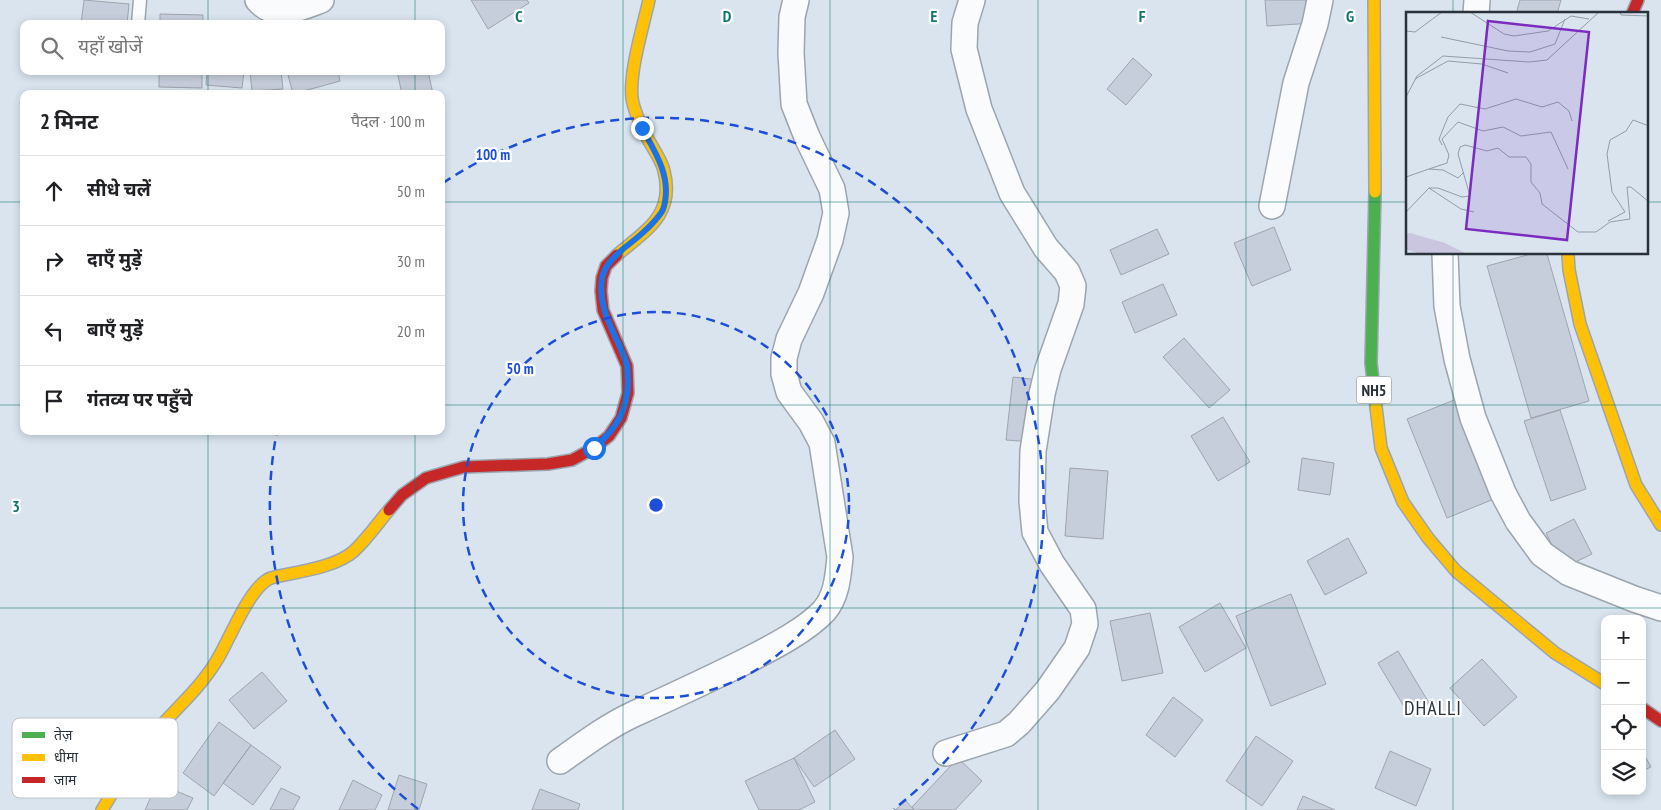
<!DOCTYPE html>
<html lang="hi">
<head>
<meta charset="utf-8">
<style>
  body { margin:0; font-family:"PT Sans Narrow","Noto Sans Devanagari",sans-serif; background:#f2f2f2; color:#202124 }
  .controls { position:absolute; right:15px; bottom:15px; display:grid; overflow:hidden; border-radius:10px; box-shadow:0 2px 8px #0003 }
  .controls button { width:45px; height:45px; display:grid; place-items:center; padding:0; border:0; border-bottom:1px solid #e0e0e0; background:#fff; color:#202124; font:25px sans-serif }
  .stop { position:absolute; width:15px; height:15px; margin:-11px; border:4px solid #1a73e8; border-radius:50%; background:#fff }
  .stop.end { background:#1a73e8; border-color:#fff; box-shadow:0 1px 5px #0008 }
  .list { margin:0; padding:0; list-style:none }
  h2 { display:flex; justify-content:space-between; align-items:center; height:65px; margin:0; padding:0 20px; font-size:21px }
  h2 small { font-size:16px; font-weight:400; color:#757577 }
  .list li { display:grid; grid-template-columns:32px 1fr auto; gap:15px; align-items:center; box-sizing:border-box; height:70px; padding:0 20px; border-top:1px solid #e0e0e0 }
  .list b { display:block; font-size:19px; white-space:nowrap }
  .list em { font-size:16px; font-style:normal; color:#757577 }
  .icon { flex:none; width:28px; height:28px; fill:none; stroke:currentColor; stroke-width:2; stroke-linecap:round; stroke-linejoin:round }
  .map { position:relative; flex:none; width:1661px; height:810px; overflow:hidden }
  .search { position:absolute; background:#fff; box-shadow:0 2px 8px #0003; left:20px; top:20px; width:425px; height:55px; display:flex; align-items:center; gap:12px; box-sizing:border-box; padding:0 18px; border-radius:10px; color:#757577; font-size:19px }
  .panel { position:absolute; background:#fff; box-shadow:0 2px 8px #0003; left:20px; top:90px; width:425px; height:345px; border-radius:10px }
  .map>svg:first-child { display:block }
  .building { fill:#c6cddb; stroke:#9fa5ae }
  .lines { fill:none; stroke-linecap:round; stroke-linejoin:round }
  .lane-casing { stroke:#9ca5ae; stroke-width:15 }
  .street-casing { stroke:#9ca5ae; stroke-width:28 }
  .fast-casing { stroke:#9ca5ae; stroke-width:14 }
  .slow-casing { stroke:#9ca5ae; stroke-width:14 }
  .jam-casing { stroke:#9ca5ae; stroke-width:14 }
  .lane { stroke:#f9fbfd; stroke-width:12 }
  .street { stroke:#f9fbfd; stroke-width:25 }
  .fast { stroke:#4caf50; stroke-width:11 }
  .slow { stroke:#ffc107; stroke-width:11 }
  .jam { stroke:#c62828; stroke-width:11 }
  .route { stroke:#1a73e8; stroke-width:6 }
  .grid { fill:none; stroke:#0f766e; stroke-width:1; stroke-opacity:0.55 }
  .ring { fill:none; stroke:#1d4ed8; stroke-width:2.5; stroke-dasharray:9 6 }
  .labels { text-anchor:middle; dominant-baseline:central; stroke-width:4.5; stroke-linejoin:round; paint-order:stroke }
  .shield { fill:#fff; stroke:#697075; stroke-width:1 }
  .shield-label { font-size:16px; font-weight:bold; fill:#29323a }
  .quarter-label { font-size:20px; letter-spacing:1px; fill:#29323a; stroke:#fff }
  .inset-road { fill:none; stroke:#939da7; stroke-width:1 }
  .view { fill:#7b2cbf; fill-opacity:0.15; stroke:#7b2cbf; stroke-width:2.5 }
  .inset-edge { fill:none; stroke:#29323a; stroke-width:2.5 }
  .key { fill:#fff; stroke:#bfc2c4; stroke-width:1 }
  .key-label { font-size:14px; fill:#29323a }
  .grid-label { font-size:16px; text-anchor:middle; font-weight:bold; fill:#0f766e; stroke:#fff; stroke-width:4.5; stroke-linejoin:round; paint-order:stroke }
  .centre { fill:#1d4ed8; stroke:#fff; stroke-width:2.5 }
  .ring-label { font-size:15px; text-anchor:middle; font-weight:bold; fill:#1d4ed8; stroke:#fff; stroke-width:4.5; stroke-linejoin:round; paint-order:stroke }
</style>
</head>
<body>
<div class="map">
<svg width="1661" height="810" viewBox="0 0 1661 810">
  <rect width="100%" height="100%" fill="#d9e4ef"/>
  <path class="building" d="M84,0L129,4L127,24H81Z
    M471,0H527L529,3L488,29Z
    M1265,0H1313L1314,23L1267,26Z
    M1520,0H1561L1557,14H1516Z
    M160,14L203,15V24H160Z
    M1133,58L1152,75L1126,105L1107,89Z
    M159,71H202V88L159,87Z
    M207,71H244L242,88L206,85Z
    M250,71H281L283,89L252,91Z
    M287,71H338L340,81L293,94Z
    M397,71H428L433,94H402Z
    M1274,227L1291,270L1252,286L1234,243Z
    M1157,229L1169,254L1121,275L1110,250Z
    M1531,254H1547L1589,401L1531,418L1487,266Z
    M1163,284L1177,315L1135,333L1122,302Z
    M1184,338L1230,390L1209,408L1163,357Z
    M1013,377L1039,380L1032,442L1006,440Z
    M1454,400L1494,499L1447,518L1407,419Z
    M1560,410L1586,489L1551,501L1524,421Z
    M1223,417L1250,462L1218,481L1191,436Z
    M1302,458L1334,463L1330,495L1298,490Z
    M1070,468L1108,471L1103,539L1065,536Z
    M1574,519L1592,554L1563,568L1546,533Z
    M1348,538L1367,573L1325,595L1307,561Z
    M1291,594L1326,684L1271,706L1236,616Z
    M1220,603L1246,648L1205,672L1179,627Z
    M1150,613L1163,673L1122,681L1110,621Z
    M1398,651L1429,703L1409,715L1378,663Z
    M1482,659L1517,697L1484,726L1450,688Z
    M262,672L287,701L254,729L229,700Z
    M1173,697L1203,720L1175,757L1146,735Z
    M219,722L251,745L214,796L183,773Z
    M835,730L855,759L814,787L794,758Z
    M1256,736L1293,761L1262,806L1226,781Z
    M251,745L281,767L253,805L223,783Z
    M1390,751L1431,769L1416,806L1375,788Z
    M1642,751L1651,767L1642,771Z
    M794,758L815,802L799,810H759L745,781Z
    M958,758L982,781L955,810H914L912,807Z
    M399,775L427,784L419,810H388Z
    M353,780L382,795L375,810H339Z
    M157,783L193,798L187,810H145Z
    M281,788L300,797L293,810H270Z
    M540,789L580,804L578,810H532Z
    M1303,796L1335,810H1297Z
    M906,801L914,810H895Z"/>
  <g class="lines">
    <defs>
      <path id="lane" d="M138,24L140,0"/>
      <path id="street" d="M258,0C275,20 300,8 321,0
        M1476,14L1477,0
        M1272,206L1296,83L1315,24L1320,0
        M1445,254L1447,306L1457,359L1473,418L1503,493L1518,521L1542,554L1569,573L1634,599L1661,608
        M946,753L1006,734L1019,723L1048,690L1077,648L1085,624L1083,609L1052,564L1035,532L1032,501L1033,451L1042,394L1048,369L1071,304L1073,286L1067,272L1046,248L1012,193L979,109L964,49L965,23L972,0
        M560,761C584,744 608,726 634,714C671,697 708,680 744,662C769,649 804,632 824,611C837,596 838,576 840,557L822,443L811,422L789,392L784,374V358L789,339L811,293L830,240L836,213L832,189L807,137L794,104L791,53L792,17L796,0"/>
      <path id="fast" d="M1375,192L1371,363L1376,407"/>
      <path id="slow" d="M1374,0L1375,192
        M1568,254L1569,270L1580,324L1636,485L1661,525
        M617,255C646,230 675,215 664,171C662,161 654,150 649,141C642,128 634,112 632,98C629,72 643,27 649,0
        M1376,407L1381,448L1403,502L1428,538L1456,571L1555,653L1605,684
        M102,810C117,785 132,760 151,737C173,711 199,690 217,660C229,641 250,585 271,578C295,572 335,568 354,551C367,539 378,523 389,510"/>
      <path id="jam" d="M1632,14L1638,0
        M389,510L402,495L426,478L464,467L548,464L572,460L594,448L609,436L621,418L628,393L627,366L603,310L601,291L602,278L606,266L617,255
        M1642,708L1661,721"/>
    </defs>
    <use href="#lane" class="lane-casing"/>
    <use href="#street" class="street-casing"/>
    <use href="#fast" class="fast-casing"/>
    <use href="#slow" class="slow-casing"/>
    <use href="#jam" class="jam-casing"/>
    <use href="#lane" class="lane"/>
    <use href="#street" class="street"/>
    <use href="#fast" class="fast"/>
    <use href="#slow" class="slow"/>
    <use href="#jam" class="jam"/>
  </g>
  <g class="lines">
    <path class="route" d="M594,448C616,429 628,411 628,380C627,376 628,370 627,365C618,336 597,312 602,279C604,266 613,258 623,249C637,238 651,227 661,213C664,209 664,206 665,202C670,174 655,152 642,128"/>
  </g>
  <path class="grid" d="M208,0V24M415,0V24M623,0V810M830,0V810M1038,0V810M1246,0V810M1453,0V14M208,71V94M415,71V94M0,202H24M441,202H1407M1647,202H1661M1453,254V810M0,405H24M441,405H1661M208,431V810M415,431V810M0,608H1661"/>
  <g class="ring">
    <circle cx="656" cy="505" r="193"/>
    <path d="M418 809A386 386 0 0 1 277 431M443 183A386 386 0 0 1 894 809"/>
  </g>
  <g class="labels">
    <rect class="shield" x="1356.5" y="376.5" width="35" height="27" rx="4"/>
    <g class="shield-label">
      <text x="1374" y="390">NH5</text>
    </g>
    <g class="quarter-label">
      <text x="1433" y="708">DHALLI</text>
    </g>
  </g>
  <g transform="translate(1406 12)">
    <rect width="242" height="242" fill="#d9e4ef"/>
    <path d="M4,221L39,231L61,242H15L1,238L0,222Z" fill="#cbc6e0"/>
    <path class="inset-road" d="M64,0L98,22L108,24L142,19L165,4L183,7M214,0L215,3L243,4M0,19L9,20L36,0M35,25L102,39L124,40L149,32L159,7M9,67L42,49L76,52L102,61M0,85L11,64L37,44L123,50L141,48L193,0M36,133L33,127L42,105L54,92L79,97L110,87L136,95L152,90L163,99L166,109M23,157L41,151L43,143L36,127L52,110L77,119L97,115L115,124L145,120L162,157M0,165L23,157L37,158L52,166L58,160M23,176L55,197L68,200M0,200L23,176H32L56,185L64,184L52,142L54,135L59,133L81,139L92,136L103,145H120L125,152V170L134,181L136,192L172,220H190L204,210L224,207L221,175H225L243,190M202,209L219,200L206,180L201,142L204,128L220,119L227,108L243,114"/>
    <path class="view" d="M82,9L183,20L161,228L60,217Z"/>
    <rect width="242" height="242" class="inset-edge"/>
  </g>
  <rect x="12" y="718" width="166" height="80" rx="8" class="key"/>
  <rect x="22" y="732" width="23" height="6" fill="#4caf50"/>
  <rect x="22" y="754" width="23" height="7" fill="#ffc107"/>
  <rect x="22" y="777" width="23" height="6" fill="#c62828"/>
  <g class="key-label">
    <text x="54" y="740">तेज़</text>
    <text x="54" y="762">धीमा</text>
    <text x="54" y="785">जाम</text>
  </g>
  <g class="grid-label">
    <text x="519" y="22">C</text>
    <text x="727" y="22">D</text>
    <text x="934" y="22">E</text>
    <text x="1142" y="22">F</text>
    <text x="1350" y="22">G</text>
    <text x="16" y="512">3</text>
  </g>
  <circle cx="656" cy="505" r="8" class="centre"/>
  <g class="ring-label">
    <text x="493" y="160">100 m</text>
    <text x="520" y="374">50 m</text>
  </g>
</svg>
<div class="controls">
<button>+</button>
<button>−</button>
<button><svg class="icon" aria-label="locate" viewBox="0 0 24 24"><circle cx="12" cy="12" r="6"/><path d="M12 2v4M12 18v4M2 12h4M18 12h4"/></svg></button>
<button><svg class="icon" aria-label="layers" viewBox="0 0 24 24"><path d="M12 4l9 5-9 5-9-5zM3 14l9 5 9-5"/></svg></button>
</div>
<div class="stop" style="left:594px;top:448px"></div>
<div class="stop end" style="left:642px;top:128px"></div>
<div class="search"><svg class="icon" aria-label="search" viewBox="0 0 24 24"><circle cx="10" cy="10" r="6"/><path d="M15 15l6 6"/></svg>यहाँ खोजें</div>
<section class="panel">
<h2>2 मिनट<small>पैदल · 100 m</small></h2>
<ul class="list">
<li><svg class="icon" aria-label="ahead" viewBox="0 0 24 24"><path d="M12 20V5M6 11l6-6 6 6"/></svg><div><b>सीधे चलें</b></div><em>50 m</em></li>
<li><svg class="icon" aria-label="right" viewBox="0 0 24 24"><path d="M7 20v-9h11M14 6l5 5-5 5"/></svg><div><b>दाएँ मुड़ें</b></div><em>30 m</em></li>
<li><svg class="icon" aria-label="left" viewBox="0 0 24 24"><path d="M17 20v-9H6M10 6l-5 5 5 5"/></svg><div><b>बाएँ मुड़ें</b></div><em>20 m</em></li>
<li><svg class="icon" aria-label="arrive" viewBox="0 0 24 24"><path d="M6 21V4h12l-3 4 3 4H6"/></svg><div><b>गंतव्य पर पहुँचे</b></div></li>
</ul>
</section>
</div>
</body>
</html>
